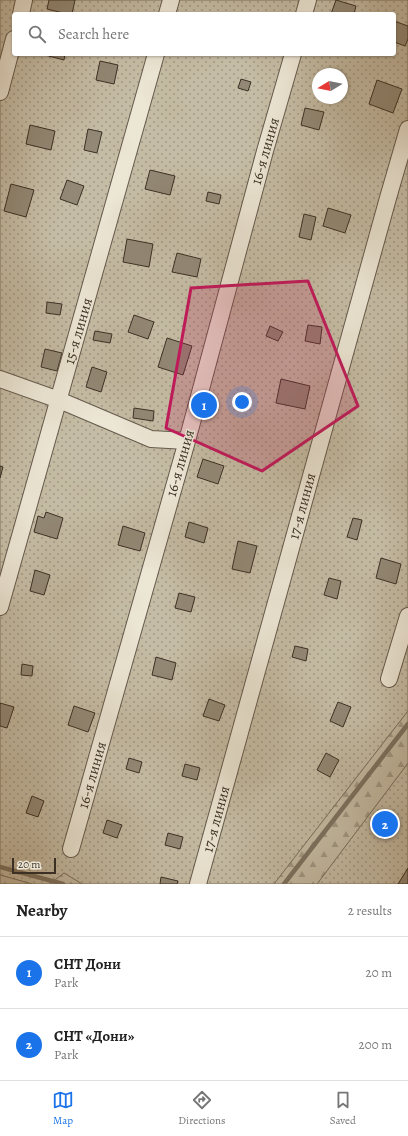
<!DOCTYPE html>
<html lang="en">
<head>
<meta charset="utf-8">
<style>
  body { margin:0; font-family:Alegreya,serif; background:#f6f6f6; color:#222 }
  .compass { position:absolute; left:312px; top:68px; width:36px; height:36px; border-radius:50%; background:#fff; box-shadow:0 1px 3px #0004; rotate:260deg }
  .scale { position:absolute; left:12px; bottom:10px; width:44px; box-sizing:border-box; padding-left:4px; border:2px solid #3c3025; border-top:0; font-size:11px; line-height:14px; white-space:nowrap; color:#3c3025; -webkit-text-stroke:3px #ece6d5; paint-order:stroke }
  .you { position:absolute; left:242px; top:402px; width:14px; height:14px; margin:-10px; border:3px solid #fff; border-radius:50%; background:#1a73e8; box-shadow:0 0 0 6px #1a73e833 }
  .badge { display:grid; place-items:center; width:26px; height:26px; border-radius:50%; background:#1a73e8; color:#fff; font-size:13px; font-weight:700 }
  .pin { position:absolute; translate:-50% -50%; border:2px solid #fff; box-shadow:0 1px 4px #0006 }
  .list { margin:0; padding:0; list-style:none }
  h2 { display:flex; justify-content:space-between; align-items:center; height:52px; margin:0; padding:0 16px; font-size:17px }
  h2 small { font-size:13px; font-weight:400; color:#767676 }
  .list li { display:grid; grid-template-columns:26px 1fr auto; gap:12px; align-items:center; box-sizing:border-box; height:72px; padding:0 16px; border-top:1px solid #e0e0e0 }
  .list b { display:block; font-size:15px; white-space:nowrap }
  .list p { margin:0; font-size:13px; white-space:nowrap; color:#767676 }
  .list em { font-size:13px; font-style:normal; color:#767676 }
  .icon { flex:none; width:22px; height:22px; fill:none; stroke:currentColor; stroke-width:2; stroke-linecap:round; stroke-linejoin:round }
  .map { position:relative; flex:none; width:408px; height:884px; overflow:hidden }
  .search { position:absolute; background:#fff; box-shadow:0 1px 3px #0004; left:12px; right:12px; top:12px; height:44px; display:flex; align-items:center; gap:10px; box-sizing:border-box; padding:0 14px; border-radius:4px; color:#767676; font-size:15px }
  .sheet { height:196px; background:#fff }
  nav { display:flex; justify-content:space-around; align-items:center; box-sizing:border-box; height:56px; border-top:1px solid #e0e0e0; background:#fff; font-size:11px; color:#767676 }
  nav a { display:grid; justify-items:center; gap:2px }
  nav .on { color:#1a73e8 }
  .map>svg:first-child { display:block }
  .grass { fill:url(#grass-dots); stroke:#807665; fill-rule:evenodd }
  .forest { fill:url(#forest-firs); stroke:#807665 }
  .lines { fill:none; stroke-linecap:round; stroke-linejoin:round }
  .stream { stroke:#7d7362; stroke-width:4.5 }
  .building { fill:#928875; stroke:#3c3025 }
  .minor-casing { stroke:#655a4c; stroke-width:18 }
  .minor { stroke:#ece6d5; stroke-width:16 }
  .marked { fill:#c2185b; fill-opacity:0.2; stroke:#c2185b; stroke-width:3; stroke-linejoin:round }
  .labels { text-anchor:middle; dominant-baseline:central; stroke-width:3; stroke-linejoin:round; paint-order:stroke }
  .street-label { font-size:15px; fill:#3c3025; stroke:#ece6d5 }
</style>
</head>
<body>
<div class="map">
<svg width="408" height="884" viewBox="0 0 408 884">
  <defs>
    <pattern id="grass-dots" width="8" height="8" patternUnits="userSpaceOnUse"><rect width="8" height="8" fill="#c5bca5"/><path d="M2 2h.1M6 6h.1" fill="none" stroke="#a19986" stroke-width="1.8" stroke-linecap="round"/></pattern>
    <pattern id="forest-firs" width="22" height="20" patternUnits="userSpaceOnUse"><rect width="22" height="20" fill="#c5bca5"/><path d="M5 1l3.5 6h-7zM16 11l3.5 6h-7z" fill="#a19986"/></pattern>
  </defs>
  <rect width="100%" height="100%" fill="#e1d9bf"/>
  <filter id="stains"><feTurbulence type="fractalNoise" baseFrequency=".005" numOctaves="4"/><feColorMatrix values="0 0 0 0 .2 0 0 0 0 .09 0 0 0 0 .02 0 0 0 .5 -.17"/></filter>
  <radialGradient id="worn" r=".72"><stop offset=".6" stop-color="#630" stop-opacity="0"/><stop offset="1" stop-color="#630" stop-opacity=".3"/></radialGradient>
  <path class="grass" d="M0,0H408V711L274,884H82L64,873L50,884H32L0,875ZM14,14H394V54H14ZM318,74H342V98H318Z
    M408,763V884H317Z"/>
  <path class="forest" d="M408,711V763L317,884H274Z
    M64,873L82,884H50Z
    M0,875L32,884H0Z"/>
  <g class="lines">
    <path class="stream" d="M0,867L63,884
      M284,884L408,724"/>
  </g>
  <path class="building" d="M49,0H75L72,14H67L47,9Z
    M336,0L356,6L354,14H331Z
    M394,21L408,26V39L405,46L394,42Z
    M41,54H65L64,60Z
    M100,61L118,65L114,84L96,80Z
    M241,79L251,82L248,91L238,88Z
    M377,80L402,89L393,113L369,104Z
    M305,108L324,112L319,130L301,125Z
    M30,125L55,131L51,150L26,144Z
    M88,129L102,132L97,153L84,150Z
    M150,170L175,176L170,195L145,189Z
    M67,180L84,186L77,205L60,199Z
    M11,184L34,190L26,217L4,211Z
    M208,192L221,195L219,204L206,201Z
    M328,208L351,215L345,233L323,226Z
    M304,214L316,217L311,240L299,237Z
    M127,239L153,244L149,267L123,262Z
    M177,253L201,259L197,277L172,272Z
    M47,302L62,304L60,315L46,313Z
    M134,315L154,322L148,339L128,332Z
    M308,325L322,327L320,344L305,341Z
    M270,326L283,332L278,341L266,336Z
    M95,331L112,334L110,343L93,340Z
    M167,338L192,346L183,375L158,367Z
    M45,349L62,353L57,371L41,367Z
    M92,367L107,372L101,392L86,387Z
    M281,379L310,386L305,409L276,403Z
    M134,408L154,411L153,421L133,418Z
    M203,459L224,466L218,484L197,477Z
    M0,466L3,467L0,478Z
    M46,512L63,518L57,539L34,532L38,516L44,518Z
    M353,518L362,520L357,540L347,537Z
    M189,522L208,528L204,543L185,537Z
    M123,526L145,533L140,551L118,545Z
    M238,541L257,546L250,573L232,569Z
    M381,558L401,564L396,584L376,578Z
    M35,570L50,575L44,595L30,591Z
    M329,578L341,581L337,599L324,595Z
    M179,593L195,597L191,612L175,608Z
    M295,646L308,649L306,661L292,657Z
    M156,657L176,663L172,680L152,675Z
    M22,664L33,666L32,676L21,675Z
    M209,699L225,705L219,721L203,716Z
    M338,702L351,707L343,727L330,721Z
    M0,703L14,707L7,728L0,726Z
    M74,706L95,713L88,732L68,725Z
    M326,753L339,760L330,777L317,770Z
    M129,758L142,762L139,773L126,769Z
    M185,764L200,768L197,780L182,776Z
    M32,796L44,801L38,817L26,813Z
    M107,820L122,825L117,838L103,833Z
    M168,833L183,837L180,849L165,845Z
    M408,868V884H398Z
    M161,877L178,881L177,884H160Z"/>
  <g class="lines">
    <defs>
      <path id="minor" d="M21,14L24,0
        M167,14L171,0
        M304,14L308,0
        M0,92L14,39
        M0,379L59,400L151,439L187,441
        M0,607L156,54
        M389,679L408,616
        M71,849L187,441L265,151L293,54
        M198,884L388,198L408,129"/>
    </defs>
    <use href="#minor" class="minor-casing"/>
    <use href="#minor" class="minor"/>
  </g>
  <path class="marked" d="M308,281L358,406L262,471L166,428L191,288Z"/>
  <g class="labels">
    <g class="street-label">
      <text transform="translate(265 151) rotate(-74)">16-я линия</text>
      <text transform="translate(78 331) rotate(-74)">15-я линия</text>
      <text transform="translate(180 463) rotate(-74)">16-я линия</text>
      <text transform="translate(302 506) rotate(-75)">17-я линия</text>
      <text transform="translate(92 775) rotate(-74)">16-я линия</text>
      <text transform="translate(216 819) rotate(-75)">17-я линия</text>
    </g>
  </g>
  <rect width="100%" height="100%" filter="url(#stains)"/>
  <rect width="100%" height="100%" fill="url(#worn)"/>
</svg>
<svg class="compass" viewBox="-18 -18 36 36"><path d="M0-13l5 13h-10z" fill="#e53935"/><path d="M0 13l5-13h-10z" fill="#767676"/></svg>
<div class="scale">20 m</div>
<div class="you"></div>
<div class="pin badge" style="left:204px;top:405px">1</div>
<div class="pin badge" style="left:385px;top:824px">2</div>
<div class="search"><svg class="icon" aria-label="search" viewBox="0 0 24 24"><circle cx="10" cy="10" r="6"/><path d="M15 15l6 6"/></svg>Search here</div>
</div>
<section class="sheet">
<h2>Nearby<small>2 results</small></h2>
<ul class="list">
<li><span class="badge">1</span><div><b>СНТ Дони</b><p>Park</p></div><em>20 m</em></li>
<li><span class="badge">2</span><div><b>СНТ «Дони»</b><p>Park</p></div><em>200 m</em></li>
</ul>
</section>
<nav>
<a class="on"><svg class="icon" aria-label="map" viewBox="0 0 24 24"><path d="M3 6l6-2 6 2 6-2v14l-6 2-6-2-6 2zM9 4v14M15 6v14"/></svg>Map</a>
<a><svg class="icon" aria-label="directions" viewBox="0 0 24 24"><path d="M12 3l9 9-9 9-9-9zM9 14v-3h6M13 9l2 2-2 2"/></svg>Directions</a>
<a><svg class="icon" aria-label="saved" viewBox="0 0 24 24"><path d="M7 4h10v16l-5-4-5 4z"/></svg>Saved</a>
</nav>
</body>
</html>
